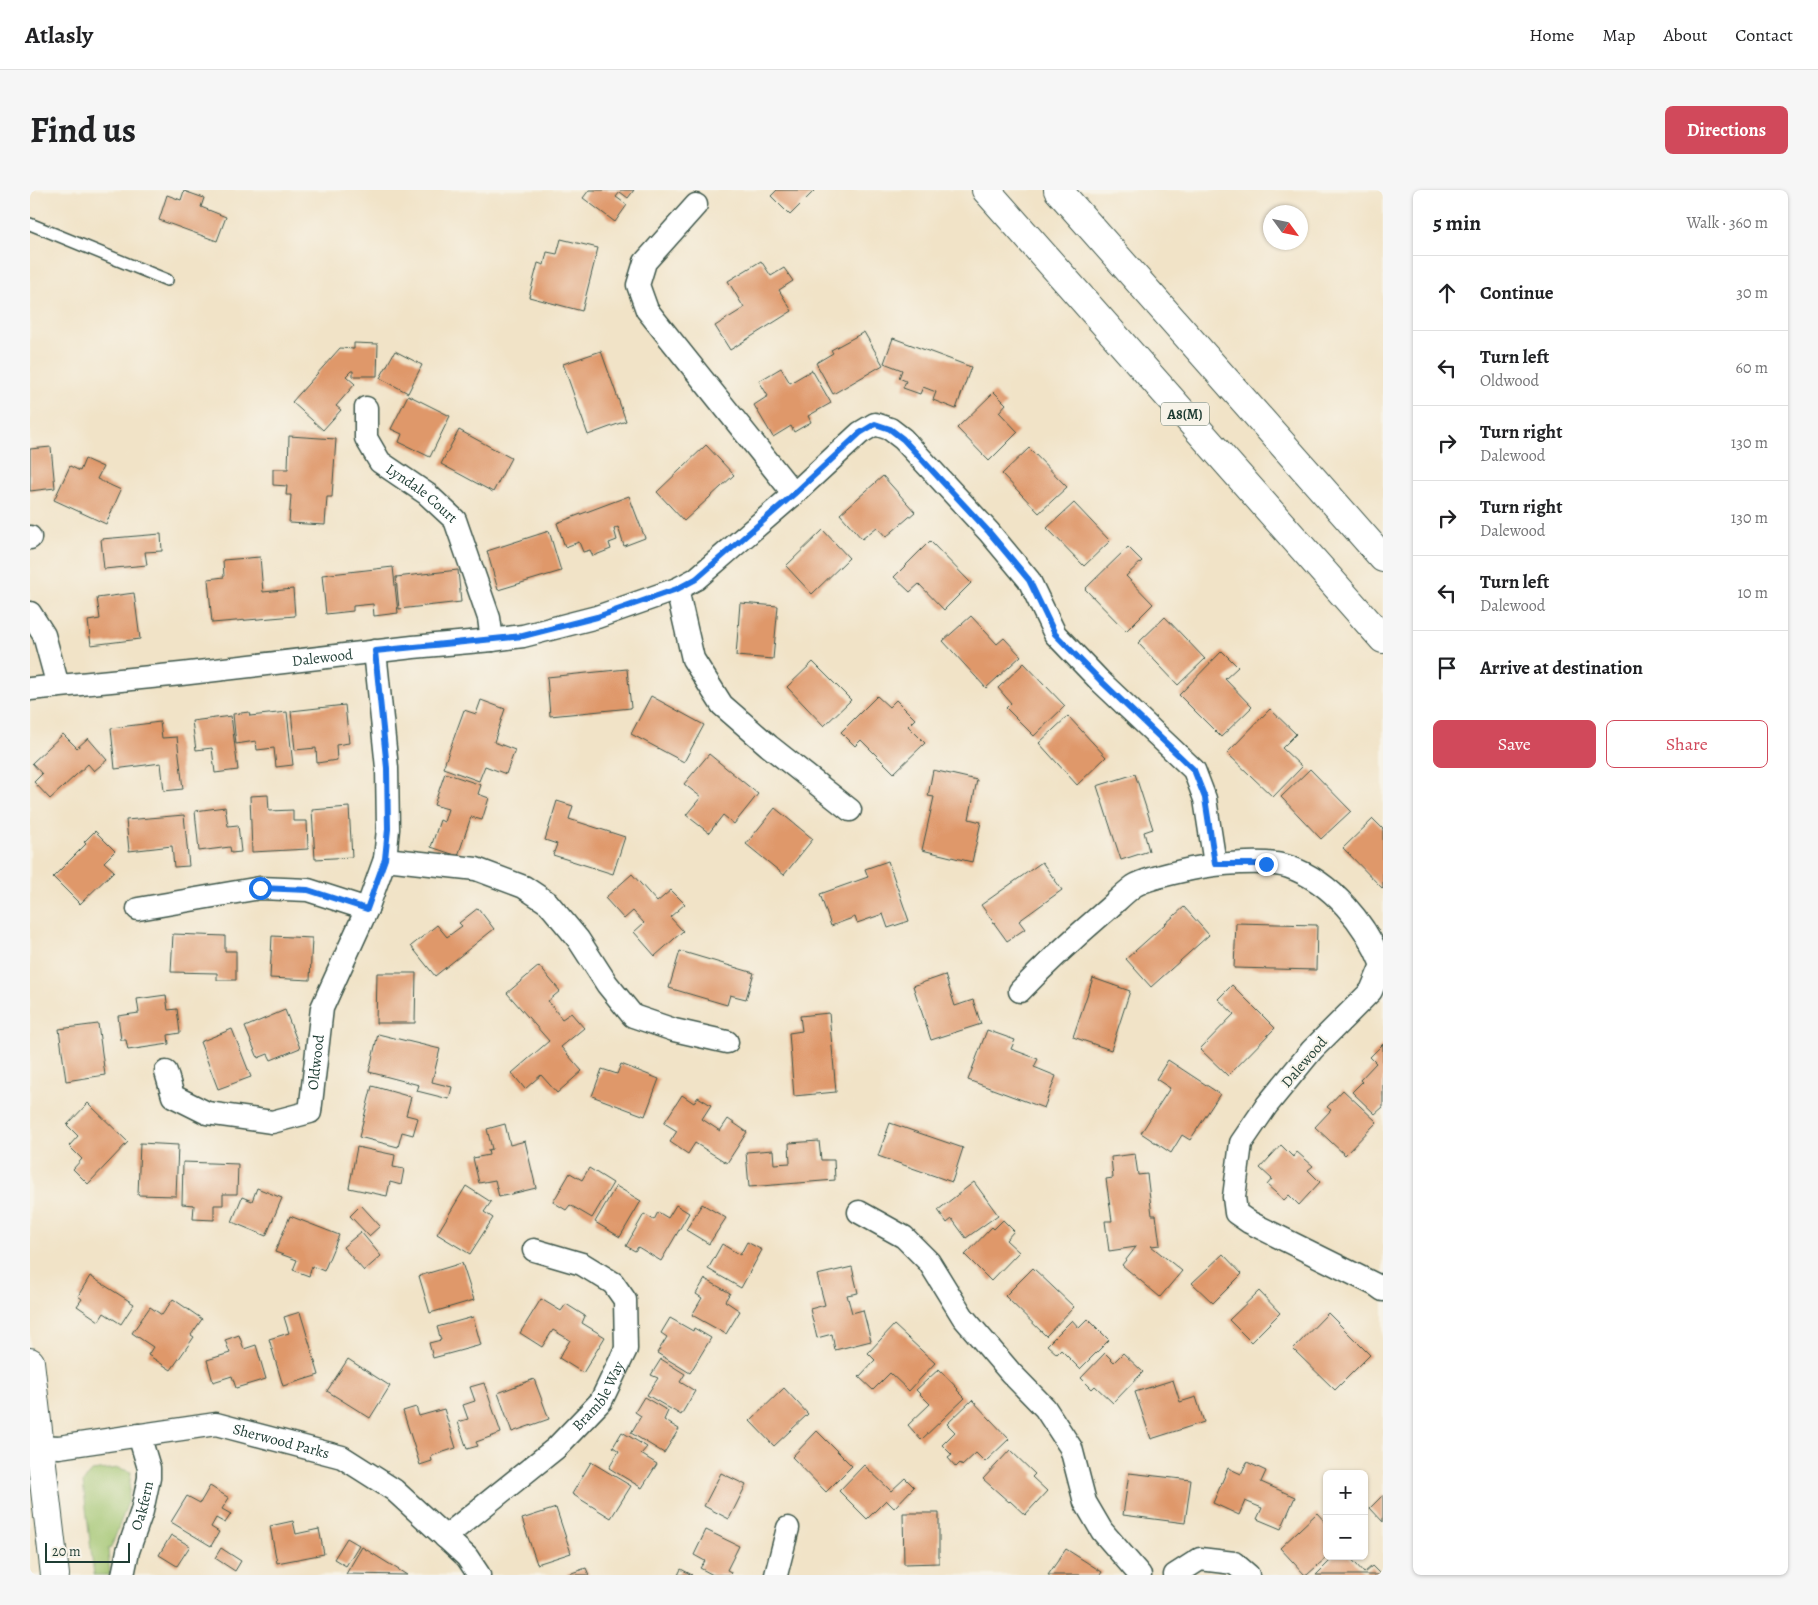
<!DOCTYPE html>
<html lang="en">
<head>
<meta charset="utf-8">
<style>
  body { margin:0; font-family:Alegreya,serif; background:#f6f6f6; color:#202124 }
  .controls { position:absolute; right:15px; bottom:15px; display:grid; overflow:hidden; border-radius:8px; box-shadow:0 1px 4px #0004 }
  .controls button { width:45px; height:45px; display:grid; place-items:center; padding:0; border:0; border-bottom:1px solid #e0e0e0; background:#fff; color:#202124; font:25px sans-serif }
  .compass { position:absolute; left:1233px; top:15px; width:45px; height:45px; border-radius:50%; background:#fff; box-shadow:0 1px 4px #0004; rotate:123deg }
  .scale { position:absolute; left:15px; bottom:12px; width:85px; box-sizing:border-box; padding-left:5px; border:2px solid #1f3d34; border-top:0; font-size:14px; line-height:18px; white-space:nowrap; color:#1f3d34; -webkit-text-stroke:4px #f7f3e8; paint-order:stroke }
  .stop { position:absolute; width:15px; height:15px; margin:-11px; border:4px solid #1a73e8; border-radius:50%; background:#fff }
  .stop.end { background:#1a73e8; border-color:#fff; box-shadow:0 1px 5px #0008 }
  .list { margin:0; padding:0; list-style:none }
  h2 { display:flex; justify-content:space-between; align-items:center; height:65px; margin:0; padding:0 20px; font-size:21px }
  h2 small { font-size:16px; font-weight:400; color:#757577 }
  .list li { display:grid; grid-template-columns:32px 1fr auto; gap:15px; align-items:center; box-sizing:border-box; height:75px; padding:0 20px; border-top:1px solid #e0e0e0 }
  .list b { display:block; font-size:19px; white-space:nowrap }
  .list p { margin:0; font-size:16px; white-space:nowrap; color:#757577 }
  .list em { font-size:16px; font-style:normal; color:#757577 }
  .actions { display:flex; gap:10px; padding:15px 20px }
  .actions a { flex:1; padding:11px 0; border:1px solid #d1495b; border-radius:8px; text-align:center; font-size:18px; color:#d1495b }
  .actions .main { background:#d1495b; color:#fff }
  .icon { flex:none; width:28px; height:28px; fill:none; stroke:currentColor; stroke-width:2; stroke-linecap:round; stroke-linejoin:round }
  .map { position:relative; flex:none; width:1353px; height:1385px; overflow:hidden; border-radius:8px }
  header { display:flex; align-items:center; gap:30px; box-sizing:border-box; height:70px; padding:0 25px; background:#fff; border-bottom:1px solid #e0e0e0 }
  header strong { font-size:24px }
  nav { display:flex; gap:28px; margin-inline-start:auto; font-size:18px }
  .intro { display:flex; align-items:center; justify-content:space-between; box-sizing:border-box; height:120px; padding:0 30px }
  h1 { margin:0; font-size:35px }
  .button { padding:12px 22px; border-radius:8px; background:#d1495b; color:#fff; font-size:18px; font-weight:700 }
  main { display:flex; gap:30px; padding:0 30px }
  aside { flex:1; background:#fff; border-radius:8px; box-shadow:0 1px 4px #0004 }
  .map>svg:first-child { display:block }
  .green { fill:#a1c570; stroke:#608152 }
  .building { fill:#df986a }
  .lines { fill:none; stroke-linecap:round; stroke-linejoin:round }
  .lane-casing { stroke:#3e564a; stroke-width:14 }
  .street-casing { stroke:#3e564a; stroke-width:25 }
  .secondary-casing { stroke:#3e564a; stroke-width:30 }
  .highway-casing { stroke:#3e564a; stroke-width:30 }
  .lane { stroke:#fff; stroke-width:11 }
  .street { stroke:#fff; stroke-width:22 }
  .secondary { stroke:#fff; stroke-width:28 }
  .highway { stroke:#fff; stroke-width:28 }
  .route { stroke:#1a73e8; stroke-width:6 }
  .labels { text-anchor:middle; dominant-baseline:central; stroke-width:4; stroke-linejoin:round; paint-order:stroke }
  .shield { fill:#f7f3e8; stroke:#60746a; stroke-width:1 }
  .shield-label { font-size:14px; font-weight:bold; fill:#1f3d34 }
  .street-label { font-size:15px; fill:#1f3d34; stroke:#f7f3e8 }
</style>
</head>
<body>
<header>
<strong>Atlasly</strong>
<nav><a>Home</a><a>Map</a><a>About</a><a>Contact</a></nav>
</header>
<div class="intro"><h1>Find us</h1><a class="button">Directions</a></div>
<main>
<div class="map">
<svg width="1353" height="1385" viewBox="0 0 1353 1385">
  <rect width="100%" height="100%" fill="#f7f3e8"/>
  <filter id="ink" filterUnits="userSpaceOnUse"><feTurbulence type="fractalNoise" baseFrequency=".02" numOctaves="2"/><feDisplacementMap in="SourceGraphic" scale="10" xChannelSelector="R" yChannelSelector="G"/><feConvolveMatrix kernelMatrix="1 2 1 2 8 2 1 2 1" color-interpolation-filters="sRGB"/></filter>
  <filter id="wash" filterUnits="userSpaceOnUse"><feTurbulence type="fractalNoise" baseFrequency=".0096" numOctaves="4" result="noise"/><feDisplacementMap in="SourceGraphic" scale="20" xChannelSelector="R" yChannelSelector="G"/><feGaussianBlur stdDeviation="1.12" result="paint"/><feColorMatrix in="noise" values="0 0 0 0 0 0 0 0 0 0 0 0 0 0 0 0 0 1.4 0 .05"/><feComposite in="paint" operator="in"/></filter>
  <g filter="url(#wash)">
    <rect width="100%" height="100%" fill="#f1e3c7"/>
    <path class="green" d="M89,1278L101,1282L98,1312L81,1358L78,1359L80,1385H64L53,1293L61,1281Z"/>
    <g id="blocks">
      <path class="building" d="M559,0H604L598,8L590,2L586,7L597,15L585,32L553,8Z
        M747,0H785L760,25L741,6Z
        M154,1L174,8L171,17L196,27L187,51L129,30L137,5L151,10Z
        M531,49L568,58L552,121L499,107L508,73L514,75L517,62L527,64Z
        M731,71L741,86L754,78L763,91L749,100L762,121L700,160L685,136L714,118L698,91Z
        M834,142L853,175L803,204L786,173L803,163L801,160Z
        M863,148L941,177L926,219L903,210L906,202L893,197L890,204L873,198L876,191L869,188L872,180L854,173Z
        M324,153L348,154L347,186H323V181H321L316,186L325,194L306,216L311,220L293,240L262,212L310,158L324,159Z
        M365,161L392,175L378,203L350,188Z
        M571,161L596,231L558,245L533,174Z
        M751,178L760,193L782,180L801,213L778,226L781,232L764,242L761,236L743,247L724,215L738,206L729,191Z
        M964,202L976,214L969,222L988,242L959,271L927,238Z
        M378,205L420,226L400,267L369,252L372,244L361,239Z
        M429,240L481,268L463,302L411,274Z
        M259,246L306,249L302,307H297L295,335L259,333L261,305H256L257,296L243,295V279H258Z
        M676,255L704,285L654,331L627,302Z
        M21,257L25,298L0,301V259Z
        M999,258L1037,297L1009,323L972,284Z
        M55,269L73,277L67,289L91,300L76,334L24,310L40,276L50,281Z
        M853,286L885,322L856,347L847,337L832,349L810,324Z
        M599,306L615,348L594,356L588,337L584,339L587,350L579,353L581,359L563,366L560,360L553,362L549,352L535,357L527,333Z
        M1044,313L1080,351L1054,376L1017,338Z
        M793,340L819,368L782,404L756,376Z
        M519,341L531,381L468,400L457,361Z
        M131,344L132,361L115,362L117,375L74,379L71,349Z
        M900,351L941,393L914,420L889,394L880,402L864,387Z
        M1098,357L1112,371L1096,386L1123,414L1096,441L1055,399Z
        M230,367L233,402L263,399L265,426L182,433L178,389L194,387L193,370Z
        M363,377L368,423L344,426L343,414L323,416V421L296,424L292,385Z
        M428,380L431,412L369,419L366,387Z
        M104,403L110,449L61,455L58,431L70,429L67,408Z
        M710,413L748,416L743,469L706,466Z
        M941,426L967,454L974,448L991,466L956,498L913,451Z
        M1135,427L1175,469L1148,495L1108,453Z
        M1192,461L1208,477L1195,489L1222,517L1191,547L1149,505Z
        M783,472L821,510L794,536L757,497Z
        M994,473L1035,516L1004,546L976,518L981,513L968,498Z
        M597,479L601,518L520,526L517,487Z
        M621,506L674,535L654,572L601,544Z
        M847,506L859,517L866,510L885,529L878,536L895,553L864,583L831,550L825,556L811,542Z
        M451,510L475,519L464,552L485,560L476,584L455,576L449,591L413,578L434,520L446,524Z
        M315,515L319,553L306,555L307,570L287,573L286,558L265,560L261,521Z
        M1240,519L1266,544L1252,558L1272,577L1243,607L1197,563Z
        M219,522L220,526L257,522L263,575L246,577L244,558L227,560L226,551L206,554L203,524Z
        M201,526L208,580L185,583L182,558L166,560L162,531Z
        M1038,526L1076,567L1047,595L1009,553Z
        M130,532L132,548L147,547L153,599L134,601L131,573L85,579L81,538Z
        M33,544L47,558L58,548L77,570L64,581L58,574L20,609L4,592L12,584L2,573Z
        M679,564L728,604L704,634L693,625L679,643L656,625L671,607L654,594Z
        M1280,579L1321,621L1291,649L1251,607Z
        M903,580L947,590L939,629L951,632L942,672L892,660L904,607L898,606Z
        M415,583L451,595L448,604L459,608L452,630L441,627L428,666L401,657L410,630L414,632L418,619L404,615Z
        M1105,584L1123,639L1114,642L1119,661L1091,670L1067,596Z
        M238,605L239,621L263,620V631H277L278,659L222,662L220,606Z
        M527,611L543,616L539,629L595,647L583,684L523,665L527,654L515,650Z
        M195,617L198,636L208,635L211,662L201,663L200,657L169,661L165,621Z
        M319,617L322,667L285,669L282,620Z
        M745,618L783,649L754,685L716,654Z
        M154,625L159,676L144,677L142,656L99,661L96,630Z
        M1343,629L1353,639V699L1313,658Z
        M65,641L85,661L74,672L84,681L50,714L23,687L56,654L54,652Z
        M858,671L879,731L858,738L853,724L827,733L825,727L801,736L790,704L838,687L835,679Z
        M1012,672L1032,700L989,731L995,739L977,751L951,715Z
        M602,684L627,712L641,700L655,714L640,727L653,741L625,766L604,742L614,733L603,721L594,729L575,708Z
        M1154,717L1179,745L1121,797L1096,769Z
        M448,718L464,739L405,786L381,756L407,735L417,747L432,736L429,733Z
        M1206,733L1287,735L1286,780L1204,778Z
        M143,744L195,746V761H206V790H187V783L141,782Z
        M242,746L282,748L280,790L240,788Z
        M650,761L724,783L716,809L700,805L697,815L639,798Z
        M509,776L530,801L518,811L532,829L541,823L554,838L531,857L552,881L527,903L511,885L495,899L482,883L519,851L477,803Z
        M347,783H386L385,833H346Z
        M915,785L925,816L943,810L951,834L901,850L883,796Z
        M1063,788L1100,801L1081,860L1043,847Z
        M1202,795L1245,838L1198,886L1170,859L1204,824L1188,809Z
        M136,805L138,820L147,819L150,843L138,845L139,854L98,860L96,850H91L88,826L109,823L107,809Z
        M255,820L270,858L241,870L238,864L228,868L215,837Z
        M799,823L806,902L764,906L759,843L772,841L770,826Z
        M68,834L75,885L36,891L29,839Z
        M202,839L221,887L188,899L170,852Z
        M957,840L985,850L981,859L1008,869L1004,877L1026,886L1014,918L938,890Z
        M348,844L410,859L402,892L422,897L419,909L387,901L389,895L339,882Z
        M1353,854V917L1345,924L1322,902L1332,892L1330,890L1346,873L1340,867Z
        M1138,870L1190,904L1160,950L1152,945L1141,963L1111,943L1140,898L1126,889Z
        M591,874L629,889L615,926L562,906L572,879L587,884Z
        M342,896L381,907L376,925L388,928L383,945L372,942L368,957L329,947Z
        M1313,900L1347,932L1315,965L1285,937L1301,920L1297,917Z
        M652,905L664,913L668,907L681,915L672,929L690,941L698,929L717,942L697,973L665,953L658,964L640,952L647,941L634,933Z
        M58,913L98,952L58,994L43,979L52,969L39,956L48,946L37,935Z
        M860,933L933,958L922,992L848,966Z
        M475,934L480,955L495,951L506,998L469,1007L465,990L449,993L443,968L459,965L458,960L462,959L457,939Z
        M789,951L791,970H804L805,990L719,997L716,962L743,960L744,974L760,973L759,953Z
        M110,953L148,955L146,1006L108,1005Z
        M1251,955L1263,967L1267,962L1283,976L1278,980L1290,992L1269,1015L1259,1005L1254,1010L1237,995L1242,989L1230,978Z
        M327,957L365,965L363,977L374,979L371,995L360,992L357,1006L319,998Z
        M1105,964L1108,985L1117,984L1122,1025H1126L1130,1055L1121,1056L1152,1081L1130,1107L1092,1075L1106,1057L1079,1061L1075,1031H1082L1076,989L1083,988L1081,967Z
        M153,972L208,974L207,1004H193V1015H184V1030L163,1029L164,1015L152,1014Z
        M559,978L583,993L562,1028L540,1015L536,1020L523,1012L540,983L552,990Z
        M944,992L968,1025L936,1048L922,1029L917,1033L908,1020Z
        M436,996L461,1012L454,1022L463,1028L440,1064L407,1044Z
        M586,996L611,1011L590,1047L565,1032Z
        M227,998L252,1008L236,1046L202,1032L212,1007L222,1011Z
        M672,1014L696,1028L679,1054L656,1040Z
        M331,1015L350,1036L339,1046L320,1026Z
        M646,1015L659,1023L631,1071L608,1057L605,1061L596,1056L614,1024L624,1030L628,1022L638,1028Z
        M260,1026L309,1045L294,1081L282,1076L279,1086L263,1080L267,1070L245,1062Z
        M973,1030L984,1041L976,1050L989,1062L961,1091L935,1065L962,1037L964,1039Z
        M331,1042L351,1066L334,1081L313,1057Z
        M717,1052L732,1060L711,1098L678,1079L692,1054L710,1065Z
        M1193,1064L1212,1084L1183,1113L1162,1093Z
        M432,1073L444,1110L400,1123L389,1086Z
        M822,1077L828,1103L817,1105L822,1123L833,1120L841,1151L805,1160L802,1144L787,1148L780,1119L795,1115L787,1085Z
        M1003,1078L1044,1117L1016,1146L975,1106Z
        M60,1086L104,1114L91,1134L74,1123L69,1131L47,1116L52,1109L48,1106Z
        M675,1089L700,1103L695,1111L710,1121L696,1144L662,1125L672,1108L666,1104Z
        M1229,1101L1250,1123L1221,1152L1199,1130Z
        M143,1109L172,1129L161,1145L164,1147L141,1180L118,1165L123,1157L102,1143L120,1117L132,1125Z
        M511,1109L531,1121L536,1114L555,1126L552,1133L575,1147L553,1183L529,1168L540,1150L523,1140L512,1157L490,1143Z
        M270,1122L289,1185L253,1196L239,1149L259,1143L254,1127Z
        M1298,1123L1340,1165L1305,1200L1263,1159Z
        M443,1127L451,1155L403,1168L399,1153L411,1150L407,1137Z
        M640,1128L663,1141L664,1138L681,1148L660,1183L627,1163L637,1147L631,1143Z
        M1058,1129L1079,1150L1050,1179L1031,1160L1027,1164L1017,1155L1042,1130L1049,1138Z
        M864,1135L905,1173L879,1201L860,1183L843,1200L829,1187L845,1170L838,1163Z
        M209,1145L214,1159L226,1155L236,1189L206,1198L202,1186L183,1192L177,1170L200,1163L195,1150Z
        M1075,1163L1084,1172L1093,1163L1113,1182L1083,1213L1065,1196L1062,1199L1051,1188Z
        M318,1169L360,1196L340,1228L297,1201Z
        M631,1169L655,1184L650,1192L665,1201L651,1225L617,1205L628,1188L621,1185Z
        M909,1179L928,1199L927,1200L935,1208L891,1250L878,1235L900,1214L886,1200Z
        M504,1189L519,1229L482,1242L468,1203Z
        M1143,1190L1150,1212L1166,1207L1174,1232L1121,1249L1105,1202Z
        M454,1193L471,1243L446,1252L448,1256L437,1259L428,1232L438,1229L433,1215L445,1211L440,1197Z
        M754,1198L778,1224L744,1256L720,1231Z
        M614,1207L638,1221L634,1230L649,1239L634,1263L601,1243L611,1226L605,1222Z
        M942,1210L979,1249L955,1272L946,1263L932,1276L930,1273L926,1277L918,1268L922,1265L912,1255L925,1242L917,1234Z
        M386,1217L389,1226L414,1219L426,1258L401,1266L402,1271L390,1275L373,1221Z
        M787,1241L822,1276L796,1302L762,1267Z
        M592,1242L617,1257L611,1264L627,1274L612,1298L579,1278L589,1261L583,1257Z
        M980,1260L1005,1284L1002,1287L1017,1301L995,1325L980,1311L979,1312L953,1289Z
        M561,1272L601,1296L581,1328L542,1304Z
        M1217,1272L1236,1281L1231,1292L1265,1307L1251,1339L1227,1329L1232,1318L1215,1311L1209,1325L1183,1313L1198,1278L1211,1284Z
        M834,1275L861,1301L875,1288L884,1297L864,1318L856,1310L837,1329L809,1301Z
        M691,1283L716,1295L699,1329L674,1316Z
        M1099,1283L1161,1290L1155,1333L1093,1325Z
        M180,1296L199,1308L192,1319L201,1324L195,1333L186,1328L181,1337L189,1342L181,1356L141,1332L157,1306L170,1313Z
        M1353,1305V1332L1340,1318Z
        M526,1318L541,1363L507,1374L492,1329Z
        M873,1323H909V1373L874,1374Z
        M1287,1323L1297,1334V1367L1277,1385H1275L1250,1358Z
        M263,1331L266,1344L289,1339L294,1364L247,1373L240,1336Z
        M676,1340L709,1356L697,1380L701,1382L700,1385H683L670,1378L675,1371L664,1365Z
        M141,1345L160,1356L147,1376L129,1365Z
        M317,1348L329,1355L316,1376L304,1369Z
        M332,1357L377,1385L316,1384Z
        M191,1358L211,1371L205,1381L185,1368Z
        M1036,1359L1072,1382L1070,1385H1018Z
        M1305,1366H1319L1334,1383L1342,1376L1351,1385H1286Z
        M556,1378L559,1385H536Z
        M651,1379L662,1385H648Z"/>
    </g>
  </g>
  <g filter="url(#ink)">
    <use href="#blocks" fill-opacity="0" stroke="#3e564a" stroke-width="1"/>
    <g class="lines">
      <defs>
        <path id="lane" d="M0,34L137,90"/>
        <g id="street">
          <path d="M666,15L615,72L608,95L617,120L764,304"/>
          <path id="s1" d="M336,218V248L350,272L397,304L425,330L459,428L462,450"/>
          <path d="M0,348V347"/>
          <path d="M647,399L663,469L692,515L739,556L820,620"/>
          <path d="M0,423L14,445L28,496"/>
          <path id="s2" d="M0,499L151,484L383,457L462,450L493,446L567,427L647,399L666,389L764,304L830,243L845,234L860,239L873,249L959,342L999,390L1025,444L1069,490L1164,580L1175,609L1185,674"/>
          <path d="M355,669L446,679L494,697L518,713L548,749L577,794L603,826L644,840L697,852"/>
          <path d="M108,719L230,698L278,700L337,719"/>
          <path d="M990,801C1016,774 1044,748 1072,724C1083,715 1093,704 1104,696C1115,689 1147,682 1161,679C1184,674 1237,669 1259,677C1302,692 1336,734 1352,775L1341,801L1282,860L1237,915L1211,953L1204,1007L1206,1023L1219,1032L1346,1095L1353,1100"/>
          <path id="s3" d="M136,882L143,906L177,923L242,932L280,922L292,818L337,719L355,669L358,639L357,578L345,461"/>
          <path d="M829,1022L874,1047L899,1072L933,1127L981,1183L1015,1218L1041,1258L1055,1312L1072,1341L1110,1385"/>
          <path id="s4" d="M10,1256L29,1257L186,1234L312,1267L364,1300L437,1367L449,1385"/>
          <path id="s5" d="M415,1347L526,1258L571,1211L596,1159L595,1110L583,1093L552,1074L504,1060"/>
          <path id="s6" d="M93,1385L98,1361L112,1321L119,1288V1278L109,1245"/>
          <path d="M746,1385L758,1338"/>
          <path d="M1145,1385L1170,1369L1204,1373L1218,1385"/>
        </g>
        <path id="secondary" d="M0,1172L25,1385"/>
        <path id="highway" d="M956,0L1353,449
          M1028,0L1353,368"/>
      </defs>
      <use href="#lane" class="lane-casing"/>
      <use href="#street" class="street-casing"/>
      <use href="#secondary" class="secondary-casing"/>
      <use href="#highway" class="highway-casing"/>
      <use href="#lane" class="lane"/>
      <use href="#street" class="street"/>
      <use href="#secondary" class="secondary"/>
      <use href="#highway" class="highway"/>
    </g>
  </g>
  <g class="lines" filter="url(#ink)">
    <path class="route" d="M230,698L278,700L337,719L355,669L358,639L357,578L345,461L493,446L567,427L647,399L666,389L764,304L830,243L845,234L860,239L873,249L959,342L999,390L1025,444L1070,490L1164,580L1175,608L1185,674H1236"/>
  </g>
  <g class="labels">
    <rect class="shield" x="1131" y="212.5" width="48" height="23" rx="4"/>
    <g class="shield-label">
      <text x="1155" y="224">A8(M)</text>
    </g>
    <g class="street-label">
      <text stroke="none"><textPath href="#s1" startOffset="110">Lyndale Court</textPath></text>
      <text stroke="none"><textPath href="#s2" startOffset="294">Dalewood</textPath></text>
      <text transform="translate(1274 872) rotate(-49)">Dalewood</text>
      <text stroke="none"><textPath href="#s3" startOffset="218">Oldwood</textPath></text>
      <text stroke="none"><textPath href="#s5" startOffset="210">Bramble Way</textPath></text>
      <text stroke="none"><textPath href="#s4" startOffset="245">Sherwood Parks</textPath></text>
      <text stroke="none"><textPath href="#s6" startOffset="72">Oakfern</textPath></text>
    </g>
  </g>
</svg>
<div class="controls">
<button>+</button>
<button>−</button>
</div>
<svg class="compass" viewBox="-18 -18 36 36"><path d="M0-13l5 13h-10z" fill="#e53935"/><path d="M0 13l5-13h-10z" fill="#757577"/></svg>
<div class="scale">20 m</div>
<div class="stop" style="left:230px;top:698px"></div>
<div class="stop end" style="left:1236px;top:674px"></div>
</div>
<aside>
<h2>5 min<small>Walk · 360 m</small></h2>
<ul class="list">
<li><svg class="icon" aria-label="ahead" viewBox="0 0 24 24"><path d="M12 20V5M6 11l6-6 6 6"/></svg><div><b>Continue</b></div><em>30 m</em></li>
<li><svg class="icon" aria-label="left" viewBox="0 0 24 24"><path d="M17 20v-9H6M10 6l-5 5 5 5"/></svg><div><b>Turn left</b><p>Oldwood</p></div><em>60 m</em></li>
<li><svg class="icon" aria-label="right" viewBox="0 0 24 24"><path d="M7 20v-9h11M14 6l5 5-5 5"/></svg><div><b>Turn right</b><p>Dalewood</p></div><em>130 m</em></li>
<li><svg class="icon" aria-label="right" viewBox="0 0 24 24"><path d="M7 20v-9h11M14 6l5 5-5 5"/></svg><div><b>Turn right</b><p>Dalewood</p></div><em>130 m</em></li>
<li><svg class="icon" aria-label="left" viewBox="0 0 24 24"><path d="M17 20v-9H6M10 6l-5 5 5 5"/></svg><div><b>Turn left</b><p>Dalewood</p></div><em>10 m</em></li>
<li><svg class="icon" aria-label="arrive" viewBox="0 0 24 24"><path d="M6 21V4h12l-3 4 3 4H6"/></svg><div><b>Arrive at destination</b></div></li>
</ul>
<div class="actions"><a class="main">Save</a><a>Share</a></div>
</aside>
</main>
</body>
</html>
